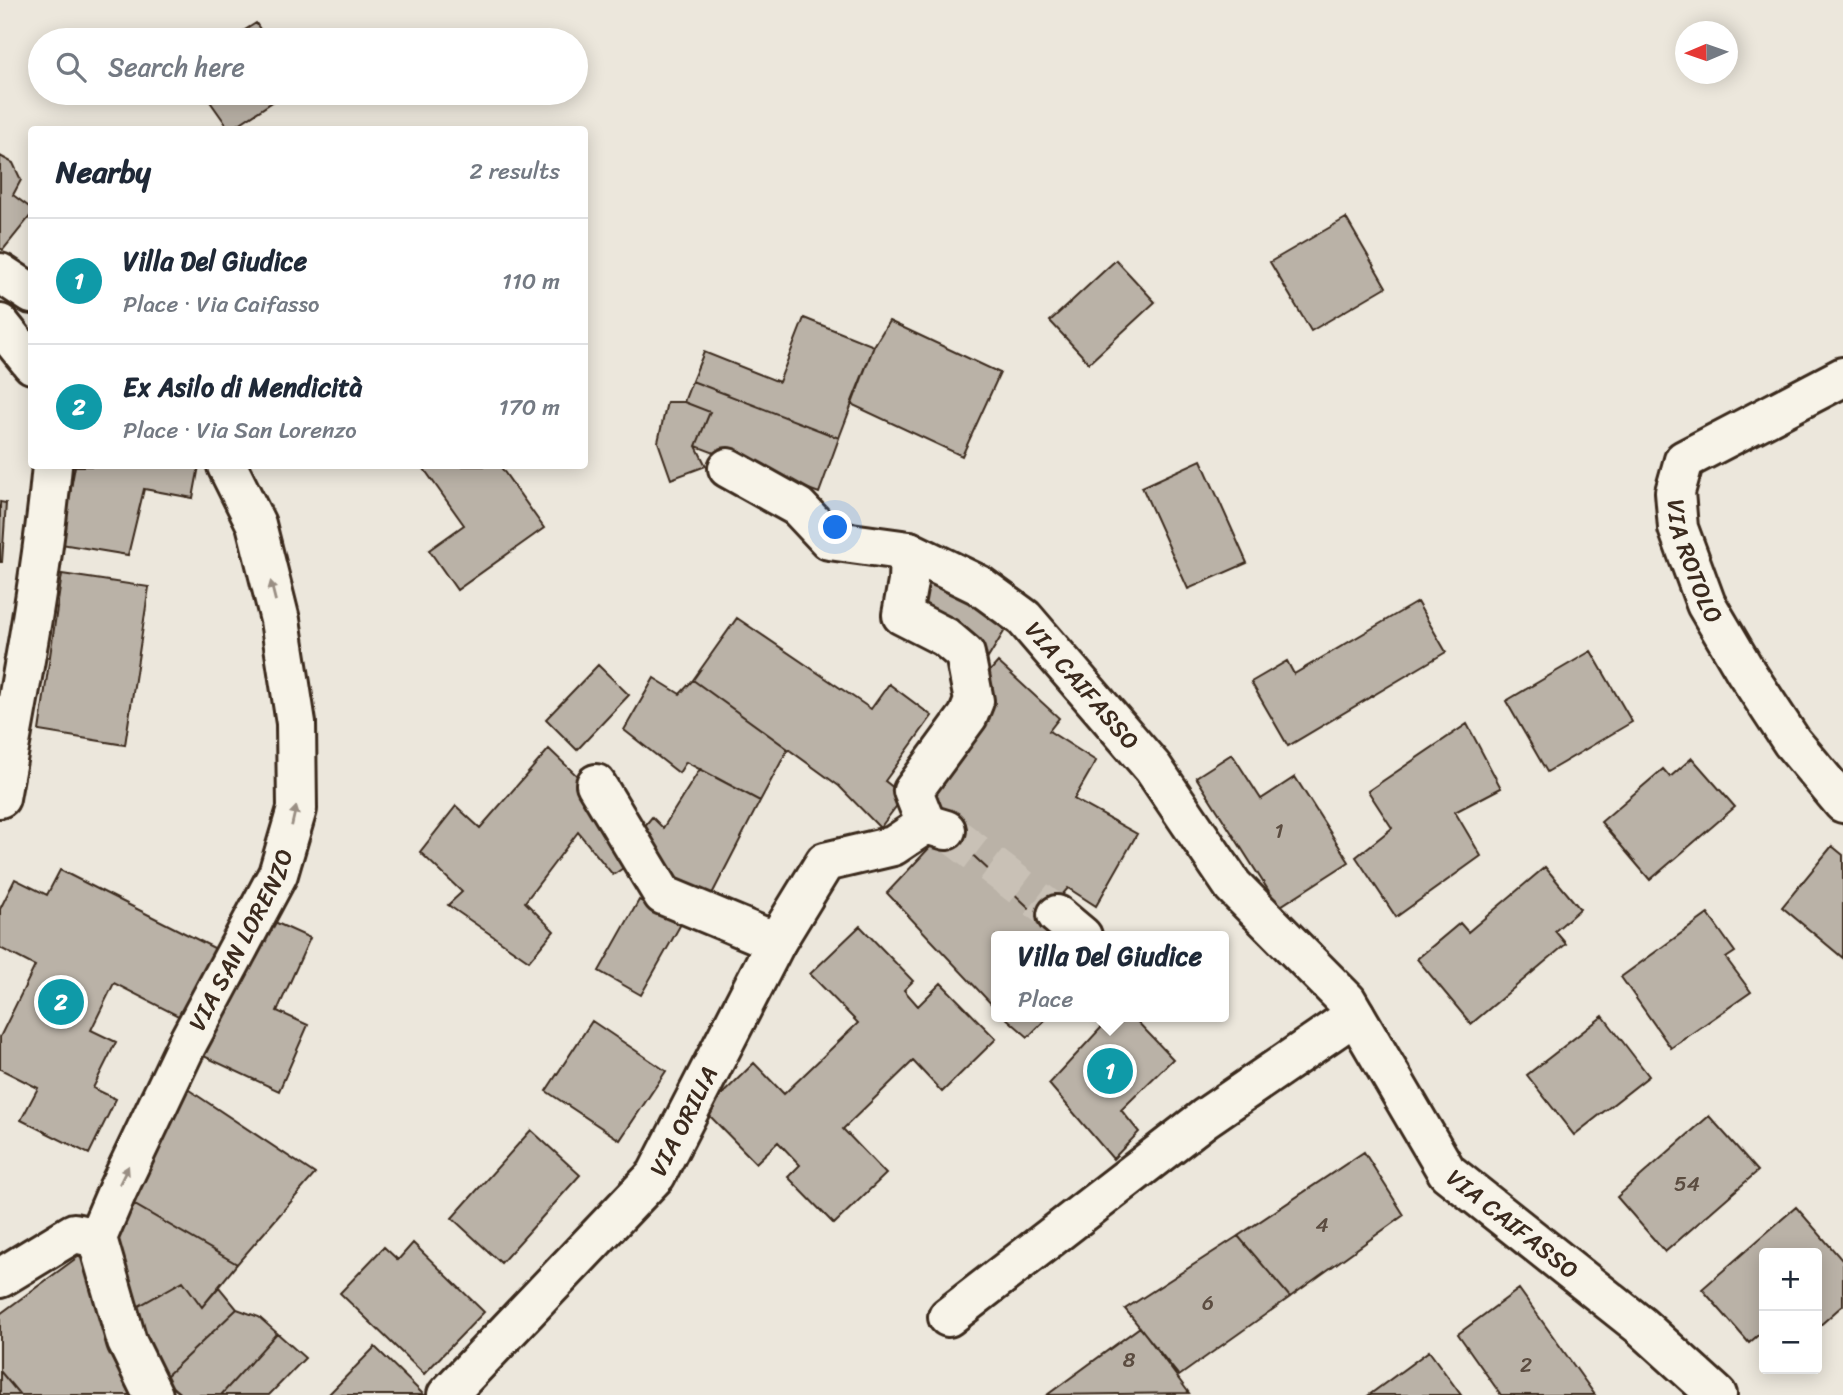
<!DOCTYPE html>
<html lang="en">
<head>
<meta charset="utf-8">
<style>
  body { margin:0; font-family:Sriracha,sans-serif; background:#f2f2f3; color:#1f2937 }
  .controls { position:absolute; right:21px; bottom:21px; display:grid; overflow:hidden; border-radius:7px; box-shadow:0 4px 18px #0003 }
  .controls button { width:63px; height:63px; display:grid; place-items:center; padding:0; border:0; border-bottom:2px solid #e0e1e3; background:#fff; color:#1f2937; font:35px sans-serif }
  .compass { position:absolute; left:1675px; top:21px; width:63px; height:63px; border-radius:50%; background:#fff; box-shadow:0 4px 18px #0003; rotate:268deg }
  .you { position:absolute; left:836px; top:528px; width:24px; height:24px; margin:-18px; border:5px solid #fff; border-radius:50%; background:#1a73e8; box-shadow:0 0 0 10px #1a73e833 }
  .badge { display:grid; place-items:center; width:46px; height:46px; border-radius:50%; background:#111827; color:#fff; font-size:23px; font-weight:700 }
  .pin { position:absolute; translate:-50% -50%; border:4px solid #fff; box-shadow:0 2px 7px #0006 }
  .popup { position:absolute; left:991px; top:931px; width:238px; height:91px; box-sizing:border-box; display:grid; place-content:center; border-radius:7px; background:#fff; filter:drop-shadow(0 2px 5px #0005); font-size:23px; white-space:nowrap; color:#747a83 }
  .popup b { font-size:26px; color:#1f2937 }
  .popup::after { content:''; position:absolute; left:50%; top:100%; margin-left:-14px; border:14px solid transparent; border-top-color:#fff }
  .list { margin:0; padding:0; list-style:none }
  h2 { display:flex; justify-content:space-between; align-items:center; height:91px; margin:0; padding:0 28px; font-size:30px }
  h2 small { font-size:23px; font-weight:400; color:#747a83 }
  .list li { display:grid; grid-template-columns:46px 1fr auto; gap:21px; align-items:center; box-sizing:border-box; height:126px; padding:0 28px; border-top:2px solid #e0e1e3 }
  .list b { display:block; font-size:26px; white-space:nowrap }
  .list p { margin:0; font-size:23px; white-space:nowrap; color:#747a83 }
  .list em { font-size:23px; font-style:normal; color:#747a83 }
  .icon { flex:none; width:38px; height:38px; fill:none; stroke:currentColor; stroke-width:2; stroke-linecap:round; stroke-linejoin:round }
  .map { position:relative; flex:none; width:1843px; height:1395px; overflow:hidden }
  .search { position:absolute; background:#fff; box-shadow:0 4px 18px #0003; left:28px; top:28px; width:560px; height:77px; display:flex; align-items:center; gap:18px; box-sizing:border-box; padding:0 24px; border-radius:38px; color:#747a83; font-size:26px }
  .panel { position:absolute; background:#fff; box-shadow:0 4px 18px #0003; left:28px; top:126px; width:560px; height:343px; border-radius:7px }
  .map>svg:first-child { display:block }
  .building { fill:#bab2a7; stroke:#3b2a1e; stroke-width:2 }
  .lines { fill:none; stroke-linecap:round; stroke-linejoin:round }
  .minor-tunnel { stroke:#c9c1b6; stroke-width:38; stroke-dasharray:38 19; stroke-linecap:butt }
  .minor-casing { stroke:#3b2a1e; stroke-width:44 }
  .minor { stroke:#f7f3e8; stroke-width:38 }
  .oneway { fill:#998e83 }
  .labels { text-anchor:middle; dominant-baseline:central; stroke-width:7; stroke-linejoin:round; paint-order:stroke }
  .number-label { font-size:21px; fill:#5b4c40 }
  .street-label { font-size:24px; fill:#3b2a1e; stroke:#f7f3e8 }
</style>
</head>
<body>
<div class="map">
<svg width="1843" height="1395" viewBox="0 0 1843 1395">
  <rect width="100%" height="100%" fill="#ece7dc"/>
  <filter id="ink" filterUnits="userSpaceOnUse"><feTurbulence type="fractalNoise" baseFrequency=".0143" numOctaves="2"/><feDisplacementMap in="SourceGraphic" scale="14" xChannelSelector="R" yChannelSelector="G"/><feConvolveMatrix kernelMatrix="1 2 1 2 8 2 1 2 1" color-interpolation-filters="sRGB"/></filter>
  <g filter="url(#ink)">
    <path class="building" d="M256,23L267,40H229Z
      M204,93H286L230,130Z
      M0,156L13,163L21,180L13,195L32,209V214L3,250L0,248Z
      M1346,218L1386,287L1311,331L1270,262Z
      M1116,260L1155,302L1089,363L1050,321Z
      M804,318L874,346L839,438L692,381L704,352L779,382Z
      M889,321L1000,373L962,456L851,404L874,346Z
      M692,381L839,438L819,493L696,446L710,412L684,402Z
      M667,402H684L710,412L696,446L706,466L671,479L658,442Z
      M1201,460L1247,563L1188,589L1142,487Z
      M75,466H199L193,498L144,489L128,555L61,544Z
      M422,466H500L544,528L457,590L429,550L464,525Z
      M0,502L6,503L2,562H0Z
      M62,574L149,587L125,745L39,731Z
      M926,576L1008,625L988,658L907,608Z
      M1417,602L1446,652L1288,746L1251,682L1287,661L1294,674Z
      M737,618L871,709L889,684L932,716L885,781L904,796L880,828L839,786L693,680Z
      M1591,651L1632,722L1547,772L1506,701Z
      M998,662L1059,718L1049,731L1096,761L1074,799L1137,834L1096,906L1068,888L1041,919L946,830L917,790L975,688Z
      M598,665L629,695L577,750L546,719Z
      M654,678L680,694L693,680L788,749L760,801L686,762L679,773L624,730Z
      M1467,724L1501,788L1455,812L1481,856L1396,917L1356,857L1392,828L1368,791Z
      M549,749L594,792L632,862L613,875L578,832L525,902L554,931L529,961L448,905L462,892L420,852L456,806L480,828Z
      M1232,754L1261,799L1295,777L1349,862L1279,907L1196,777Z
      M1692,758L1735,807L1650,880L1601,822L1663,769L1670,777Z
      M700,769L760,801L711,896L672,883L634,839L652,817L663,828Z
      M946,830L1041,919L1056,936H996V1009L887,893Z
      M1832,846L1843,855V958L1782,907Z
      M1545,867L1580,909L1555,931L1566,944L1471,1024L1417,959L1460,923L1468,932Z
      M60,870L224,953L190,1022L114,983L91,1030L116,1042L93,1088L116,1099L89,1154L21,1120L38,1088L0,1069V1037L35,966L0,948V909L15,879L47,895Z
      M639,900L681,924L641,995L599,971Z
      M257,914L310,938L277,1011L308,1025L279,1091L195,1052Z
      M1708,914L1735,952L1726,958L1751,992L1671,1048L1621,977Z
      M860,926L913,981L904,990L918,1006L941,983L996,1039L942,1092L913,1061L843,1129L886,1174L834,1224L788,1177L800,1165L778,1142L756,1163L705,1111L754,1063L784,1094L858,1023L810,974Z
      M1603,1016L1649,1076L1574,1135L1527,1075Z
      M1005,1017H1048L1028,1037Z
      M1111,1017H1133L1173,1059L1121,1110L1139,1132L1113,1159L1049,1084Z
      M592,1021L666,1071L620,1140L546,1091Z
      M180,1084L315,1174L237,1264L123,1198Z
      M1709,1116L1758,1171L1665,1252L1617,1197Z
      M531,1130L580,1175L501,1263L452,1218Z
      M1364,1152L1404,1215L1290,1297L1238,1236Z
      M123,1198L237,1264L202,1307L183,1281L130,1311L112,1242Z
      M1796,1207L1843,1261V1305L1817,1328V1253H1764V1330L1749,1343L1702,1289Z
      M1238,1236L1290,1297L1179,1376L1125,1309Z
      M413,1243L484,1312L424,1374L340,1293L384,1247L398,1260Z
      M86,1251L137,1395H20L0,1371V1314Z
      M183,1281L202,1307L219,1287L237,1309L163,1379L130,1311Z
      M1519,1289L1595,1395H1501L1458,1334Z
      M237,1309L259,1317L277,1333L221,1395H182L163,1379Z
      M1140,1327L1189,1393L1047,1395Z
      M277,1333L305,1358L269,1395H221Z
      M375,1347L424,1395H328Z
      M1429,1351L1461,1395H1369Z
      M0,1371L20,1395H0Z"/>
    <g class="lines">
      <path class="minor-tunnel" d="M946,830L1057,915"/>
      <defs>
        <g id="minor">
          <path d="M0,273L32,294"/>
          <path d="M0,324L32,364"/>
          <path id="s1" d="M1843,377L1684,460L1675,492L1678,528L1706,604L1746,672L1792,742L1843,803"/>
          <path id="s2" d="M728,468L798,507L829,540L909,551L979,585L1024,618L1153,768L1233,886L1347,1001L1447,1172L1641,1326L1717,1395"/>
          <path d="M909,551L908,582L902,615L945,637L965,654L974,701L968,716L913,791L926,824"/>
          <path d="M596,784L663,895L776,942"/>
          <path d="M0,798C20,688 42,577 52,466"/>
          <path d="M1057,915L1082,936"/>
          <path d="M0,1278L74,1233L97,1238"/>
          <path d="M948,1317L1205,1118L1355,1015"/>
          <path id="s3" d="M153,1395L127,1342L97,1238L118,1189L186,1046L278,874L297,809L296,723L280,620L256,524L227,466"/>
          <path id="s4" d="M447,1395L656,1175L776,942L825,862L893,846L926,824L946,830"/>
        </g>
      </defs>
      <use href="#minor" class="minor-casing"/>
      <use href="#minor" class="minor"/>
    </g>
    <defs><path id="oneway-solid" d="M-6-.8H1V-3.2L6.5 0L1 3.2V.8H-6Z" transform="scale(1.75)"/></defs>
    <g class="oneway">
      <use href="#oneway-solid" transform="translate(273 591) rotate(-104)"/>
      <use href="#oneway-solid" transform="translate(294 816) rotate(-77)"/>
      <use href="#oneway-solid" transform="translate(124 1175) rotate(-64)"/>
    </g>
  </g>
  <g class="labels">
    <g class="number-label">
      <text x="1279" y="831">1</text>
      <text x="1687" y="1184">54</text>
      <text x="1322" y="1225">4</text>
      <text x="1208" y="1303">6</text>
      <text x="1129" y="1360">8</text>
      <text x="1526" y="1365">2</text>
    </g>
    <g class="street-label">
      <text stroke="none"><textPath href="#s1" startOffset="285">VIA ROTOLO</textPath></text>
      <text stroke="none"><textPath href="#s2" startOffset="429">VIA CAIFASSO</textPath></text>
      <text stroke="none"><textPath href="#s3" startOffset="499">VIA SAN LORENZO</textPath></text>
      <text stroke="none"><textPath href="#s4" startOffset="364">VIA ORILIA</textPath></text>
      <text stroke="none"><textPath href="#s2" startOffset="1124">VIA CAIFASSO</textPath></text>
    </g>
  </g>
</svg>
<div class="controls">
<button>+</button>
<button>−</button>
</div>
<svg class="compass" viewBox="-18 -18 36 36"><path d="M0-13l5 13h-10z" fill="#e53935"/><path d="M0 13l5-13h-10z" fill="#747a83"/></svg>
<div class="you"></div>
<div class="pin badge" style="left:1110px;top:1071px;background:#0f9aa8">1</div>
<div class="popup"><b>Villa Del Giudice</b>Place</div>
<div class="pin badge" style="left:61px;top:1002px;background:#0f9aa8">2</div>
<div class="search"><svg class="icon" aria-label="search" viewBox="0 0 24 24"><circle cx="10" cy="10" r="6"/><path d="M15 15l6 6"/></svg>Search here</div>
<section class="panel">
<h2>Nearby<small>2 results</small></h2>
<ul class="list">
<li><span class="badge" style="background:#0f9aa8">1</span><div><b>Villa Del Giudice</b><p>Place · Via Caifasso</p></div><em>110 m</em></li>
<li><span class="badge" style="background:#0f9aa8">2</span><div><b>Ex Asilo di Mendicità</b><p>Place · Via San Lorenzo</p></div><em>170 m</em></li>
</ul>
</section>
</div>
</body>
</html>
